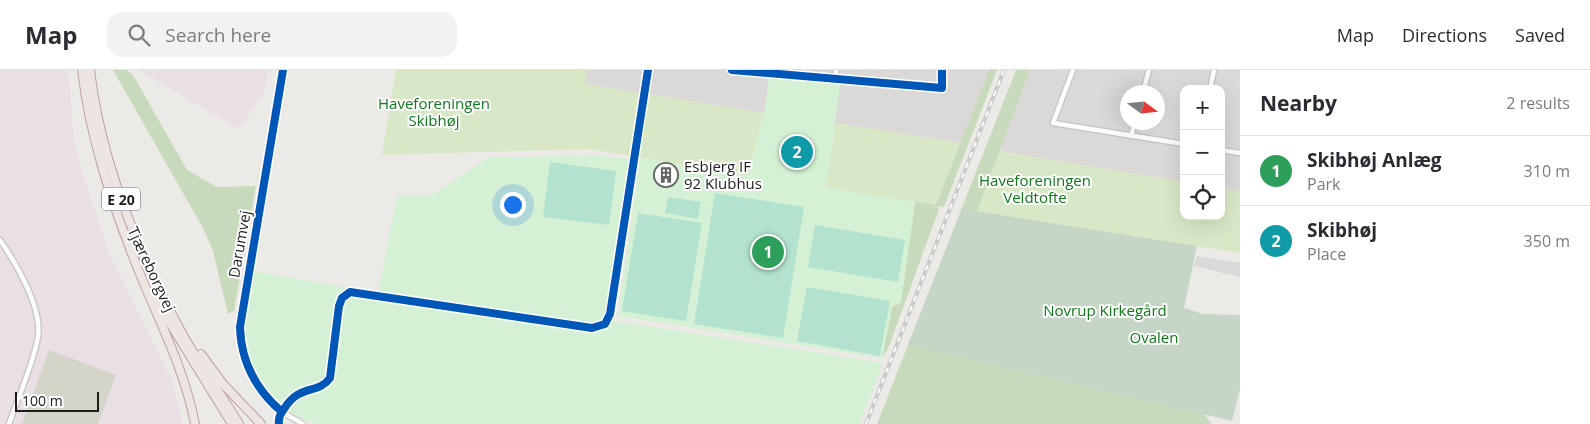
<!DOCTYPE html>
<html lang="en">
<head>
<meta charset="utf-8">
<style>
  body { margin:0; font-family:"Open Sans",sans-serif; background:#f2f2f3; color:#2b2b33 }
  .controls { position:absolute; right:15px; top:15px; display:grid; overflow:hidden; border-radius:10px; box-shadow:0 5px 20px #0002 }
  .controls button { width:45px; height:45px; display:grid; place-items:center; padding:0; border:0; border-bottom:1px solid #e1e1e2; background:#fff; color:#2b2b33; font:25px sans-serif }
  .compass { position:absolute; left:1120px; top:15px; width:45px; height:45px; border-radius:50%; background:#fff; box-shadow:0 5px 20px #0002; rotate:105deg }
  .scale { position:absolute; left:15px; bottom:12px; width:84px; box-sizing:border-box; padding-left:5px; border:2px solid #1d1d1d; border-top:0; font-size:14px; line-height:18px; white-space:nowrap; color:#1d1d1d; -webkit-text-stroke:4px #fff; paint-order:stroke }
  .you { position:absolute; left:512px; top:134px; width:18px; height:18px; margin:-12px; border:4px solid #fff; border-radius:50%; background:#1a73e8; box-shadow:0 0 0 8px #1a73e833 }
  .badge { display:grid; place-items:center; width:32px; height:32px; border-radius:50%; background:#7c3aed; color:#fff; font-size:16px; font-weight:700 }
  .pin { position:absolute; translate:-50% -50%; border:2px solid #fff; box-shadow:0 1px 5px #0006 }
  .list { margin:0; padding:0; list-style:none }
  h2 { display:flex; justify-content:space-between; align-items:center; height:65px; margin:0; padding:0 20px; font-size:21px }
  h2 small { font-size:16px; font-weight:400; color:#7c7c81 }
  .list li { display:grid; grid-template-columns:32px 1fr auto; gap:15px; align-items:center; box-sizing:border-box; height:70px; padding:0 20px; border-top:1px solid #e1e1e2 }
  .list b { display:block; font-size:19px; white-space:nowrap }
  .list p { margin:0; font-size:16px; white-space:nowrap; color:#7c7c81 }
  .list em { font-size:16px; font-style:normal; color:#7c7c81 }
  .icon { flex:none; width:28px; height:28px; fill:none; stroke:currentColor; stroke-width:2; stroke-linecap:round; stroke-linejoin:round }
  .map { position:relative; flex:none; width:1240px; height:354px; overflow:hidden }
  header { display:flex; align-items:center; gap:30px; box-sizing:border-box; height:70px; padding:0 25px; background:#fff; border-bottom:1px solid #e1e1e2 }
  header strong { font-size:24px }
  nav { display:flex; gap:28px; margin-inline-start:auto; font-size:18px }
  .search { width:350px; height:45px; background:#f2f2f3; display:flex; align-items:center; gap:12px; box-sizing:border-box; padding:0 18px; border-radius:15px; color:#7c7c81; font-size:19px }
  main { display:flex }
  aside { flex:1; background:#fff }
  .map>svg:first-child { display:block }
  .residential { fill:#dbd9d7; fill-rule:evenodd }
  .industrial { fill:#e9dfe5 }
  .religious { fill:#dad9d7 }
  .construction { fill:#d5d4c8 }
  .grass { fill:#d8e8c6 }
  .forest { fill:#c7dabc }
  .cemetery { fill:#c6d6c6 }
  .park { fill:#d5f1d5 }
  .pitch { fill:#b3e2ce }
  .lines { fill:none; stroke-linecap:round; stroke-linejoin:round }
  .minor-casing { stroke:#c4c4c2; stroke-width:7 }
  .tertiary-casing { stroke:#c4c4c2; stroke-width:8 }
  .trunk-casing { stroke:#c09fa8; stroke-width:10 }
  .minor { stroke:#fcfcfb; stroke-width:4.5 }
  .tertiary { stroke:#fcfcfb; stroke-width:5.5 }
  .trunk { stroke:#ece5e2; stroke-width:8 }
  .rail-casing { stroke:#cacac9; stroke-width:4 }
  .rail { stroke:#fff; stroke-width:2; stroke-dasharray:5.5; stroke-linecap:butt }
  .cycleway-casing { stroke:#fff; stroke-width:11 }
  .cycleway { stroke:#0057b8; stroke-width:8 }
  .labels { text-anchor:middle; dominant-baseline:central; stroke-width:4; stroke-linejoin:round; paint-order:stroke }
  .shield { fill:#fff; stroke:#616161; stroke-width:1 }
  .shield-label { font-size:14px; font-weight:bold; fill:#1d1d1d }
  .park-label { font-size:15px; fill:#0f7819; stroke:#fff }
  .poi-label { font-size:15px; fill:#1d1d1d; stroke:#fff; text-anchor:start }
  .street-label { font-size:15px; fill:#1d1d1d; stroke:#fff }
</style>
</head>
<body>
<header>
<strong>Map</strong>
<div class="search"><svg class="icon" aria-label="search" viewBox="0 0 24 24"><circle cx="10" cy="10" r="6"/><path d="M15 15l6 6"/></svg>Search here</div>
<nav><a>Map</a><a>Directions</a><a>Saved</a></nav>
</header>
<main>
<div class="map">
<svg width="1240" height="354" viewBox="0 0 1240 354">
  <rect width="100%" height="100%" fill="#eceae6"/>
  <path class="residential" d="M587,0H989L961,73L835,53L839,15L770,8L764,43L585,14Z
    M1030,0H1240V121L1221,118V19H1184V112L998,81ZM1128,22H1158V52H1128Z"/>
  <path class="industrial" d="M0,0H68L74,70L83,104L109,182L172,312L182,354H0Z
    M139,0H268L265,21L239,59Z"/>
  <path class="religious" d="M1197,186L1240,193V207L1194,196Z"/>
  <path class="construction" d="M49,280L116,305L98,354H22Z"/>
  <path class="grass" d="M396,0H587L585,14L764,43L748,106L590,79L382,85Z
    M835,53L961,73L936,136L826,119Z
    M998,81L1184,112V146H1221V118L1240,121V183L977,141Z"/>
  <path class="forest" d="M113,0H126L133,5L187,100L217,117L256,116L234,241L228,244L213,181L203,158Z
    M989,0H997L944,137L937,136L939,139L888,279L882,288L892,237L901,232L915,132L936,135Z
    M1016,0H1030L977,141L1056,154L935,281L1204,344L1212,354H877Z"/>
  <path class="cemetery" d="M962,139L1197,176L1184,238L1203,244L1240,245V319L1232,351L908,275Z"/>
  <path class="park" d="M769,8L840,15L826,118L915,132L901,232L892,237L882,288L618,246L640,88L748,106L764,43Z
    M592,85L638,90L614,251L883,293L859,354H318C276,342 246,305 244,261C244,241 249,220 253,201L378,223L397,125H432L488,88Z"/>
  <path class="pitch" d="M550,92L616,101L609,155L543,147Z
    M715,123L804,137L783,268L694,254Z
    M668,127L701,132L698,149L665,143Z
    M638,143L702,153L686,251L622,241Z
    M815,155L905,170L898,212L808,197Z
    M807,217L890,231L880,286L797,271Z"/>
  <g class="lines">
    <defs>
      <path id="minor" d="M732,0L942,18V0
        M1073,0L1053,53L1184,74
        M836,9V0
        M1210,19L1214,0
        M1143,22L1149,0
        M1131,66L1135,52
        M1221,80L1240,83
        M0,170C16,193 42,237 38,266C35,290 17,330 9,354
        M282,342L303,354"/>
      <path id="tertiary" d="M282,342C255,319 241,292 240,257L283,0"/>
      <path id="trunk" d="M82,0C90,67 111,131 136,194C157,247 184,297 195,354
        M90,0C101,94 139,185 184,267C201,297 222,325 239,354
        M155,229L232,354
        M201,284L223,314L261,354"/>
    </defs>
    <use href="#minor" class="minor-casing"/>
    <use href="#tertiary" class="tertiary-casing"/>
    <use href="#trunk" class="trunk-casing"/>
    <use href="#minor" class="minor"/>
    <use href="#tertiary" class="tertiary"/>
    <use href="#trunk" class="trunk"/>
    <defs>
      <path id="rail" d="M866,354L1004,0"/>
    </defs>
    <use href="#rail" class="rail-casing"/>
    <use href="#rail" class="rail"/>
    <defs>
      <path id="cycleway" d="M732,0L942,18V0
        M282,342C255,319 241,292 240,257L283,0
        M279,354C278,348 280,344 284,339C300,313 318,325 330,308L339,236L342,228L350,222L592,258L605,254L610,244L648,0"/>
    </defs>
    <use href="#cycleway" class="cycleway-casing"/>
    <use href="#cycleway" class="cycleway"/>
  </g>
  <defs>
    <symbol id="building-ring" viewBox="-11 -11 22 22"><circle r="9.5" fill="#fff" stroke="#656563" stroke-width="1.5"/><path d="M-4-6H4V6H1V3H-1V6H-4ZM-2.5-4.3h1.7v1.8h-1.7ZM.8-4.3h1.7v1.8H.8ZM-2.5-1h1.7V.8h-1.7ZM.8-1h1.7V.8H.8Z" fill="#656563"/></symbol>
  </defs>
  <g fill-rule="evenodd">
    <use href="#building-ring" x="652" y="91" width="28" height="28"/>
  </g>
  <g class="labels">
    <rect class="shield" x="102" y="117.5" width="38" height="23" rx="4"/>
    <g class="shield-label">
      <text x="121" y="129">E 20</text>
    </g>
    <g class="park-label">
      <text x="434" y="33">Haveforeningen<tspan x="434" dy="17">Skibhøj</tspan></text>
      <text x="1035" y="110">Haveforeningen<tspan x="1035" dy="17">Veldtofte</tspan></text>
      <text x="1105" y="240">Novrup Kirkegård</text>
      <text x="1154" y="267">Ovalen</text>
    </g>
    <g class="poi-label">
      <text x="684" y="96">Esbjerg IF<tspan x="684" dy="17">92 Klubhus</tspan></text>
    </g>
    <g class="street-label">
      <text transform="translate(239 174) rotate(-80)">Darumvej</text>
      <text transform="translate(152 199) rotate(65)">Tjæreborgvej</text>
    </g>
  </g>
</svg>
<div class="controls">
<button>+</button>
<button>−</button>
<button><svg class="icon" aria-label="locate" viewBox="0 0 24 24"><circle cx="12" cy="12" r="6"/><path d="M12 2v4M12 18v4M2 12h4M18 12h4"/></svg></button>
</div>
<svg class="compass" viewBox="-18 -18 36 36"><path d="M0-13l5 13h-10z" fill="#e53935"/><path d="M0 13l5-13h-10z" fill="#7c7c81"/></svg>
<div class="scale">100 m</div>
<div class="you"></div>
<div class="pin badge" style="left:768px;top:182px;background:#2e9e5b">1</div>
<div class="pin badge" style="left:797px;top:82px;background:#0f9aa8">2</div>
</div>
<aside>
<h2>Nearby<small>2 results</small></h2>
<ul class="list">
<li><span class="badge" style="background:#2e9e5b">1</span><div><b>Skibhøj Anlæg</b><p>Park</p></div><em>310 m</em></li>
<li><span class="badge" style="background:#0f9aa8">2</span><div><b>Skibhøj</b><p>Place</p></div><em>350 m</em></li>
</ul>
</aside>
</main>
</body>
</html>
